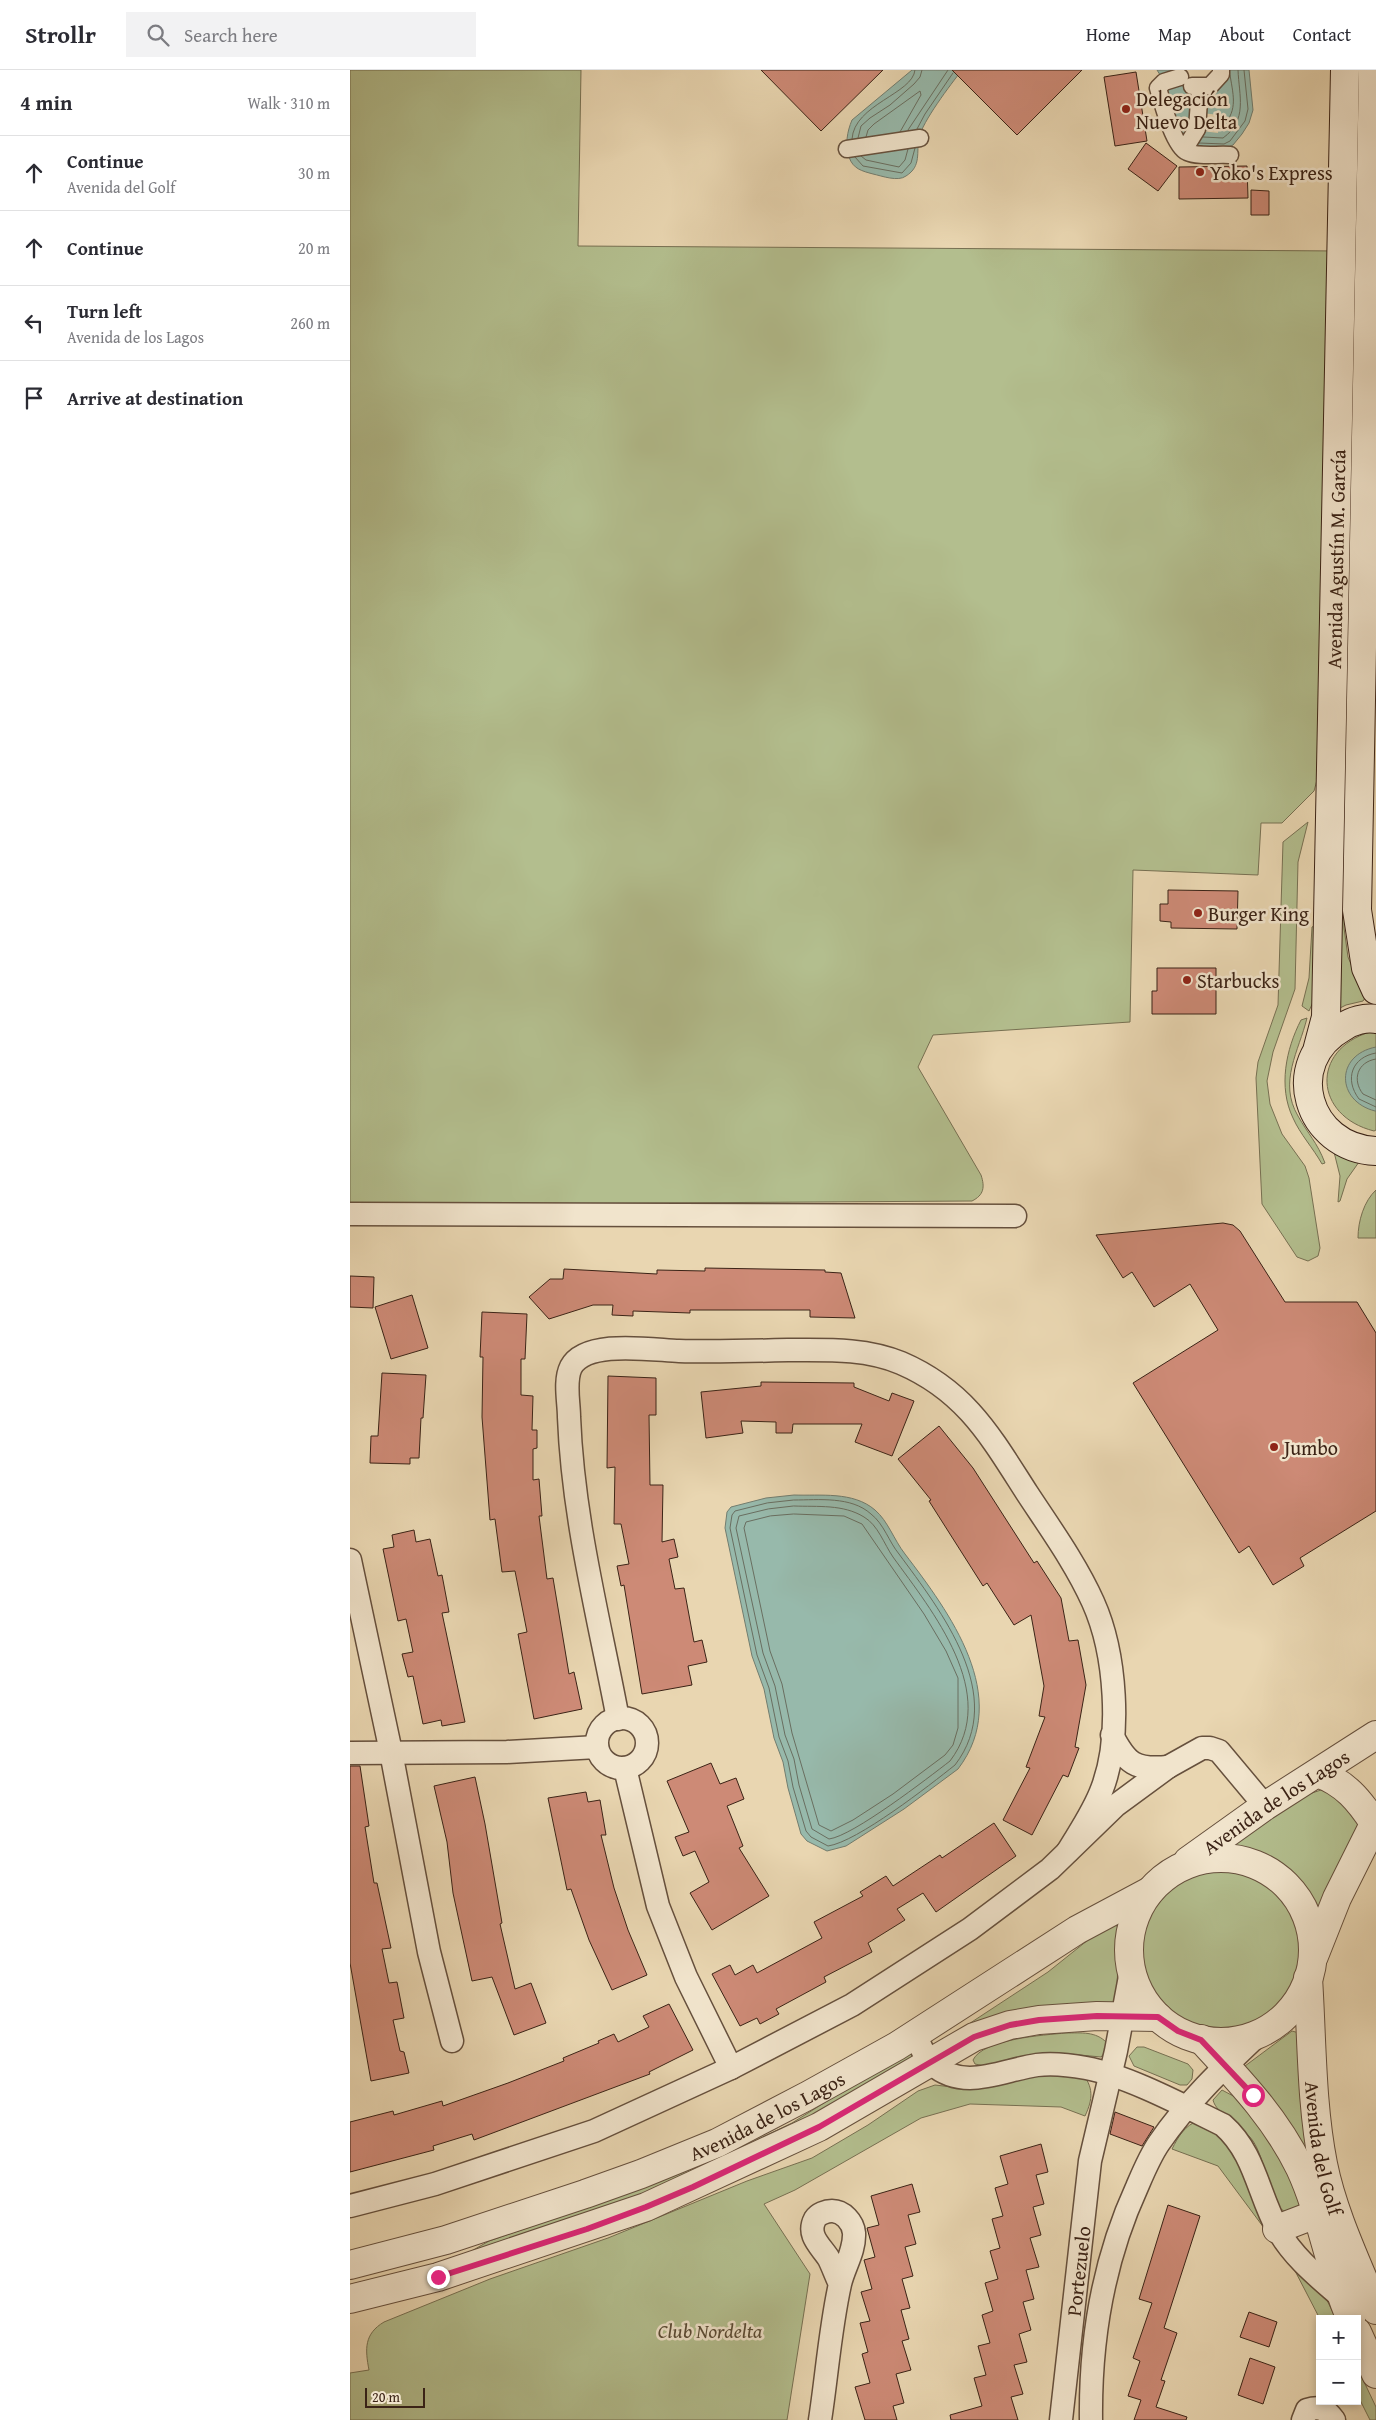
<!DOCTYPE html>
<html lang="en">
<head>
<meta charset="utf-8">
<style>
  body { margin:0; font-family:"Gentium Book Plus",serif; background:#f2f2f3; color:#2b2b33 }
  .controls { position:absolute; right:15px; bottom:15px; display:grid; overflow:hidden; border-radius:0px; box-shadow:0 2px 8px #0003 }
  .controls button { width:45px; height:45px; display:grid; place-items:center; padding:0; border:0; border-bottom:1px solid #e1e1e2; background:#fff; color:#2b2b33; font:25px sans-serif }
  .scale { position:absolute; left:15px; bottom:12px; width:60px; box-sizing:border-box; padding-left:5px; border:2px solid #3b2316; border-top:0; font-size:14px; line-height:18px; white-space:nowrap; color:#3b2316; -webkit-text-stroke:4px #f1e4cc; paint-order:stroke }
  .stop { position:absolute; width:15px; height:15px; margin:-11px; border:4px solid #db2777; border-radius:50%; background:#fff }
  .stop.end { background:#db2777; border-color:#fff; box-shadow:0 1px 5px #0008 }
  .list { margin:0; padding:0; list-style:none }
  h2 { display:flex; justify-content:space-between; align-items:center; height:65px; margin:0; padding:0 20px; font-size:21px }
  h2 small { font-size:16px; font-weight:400; color:#7c7c81 }
  .list li { display:grid; grid-template-columns:32px 1fr auto; gap:15px; align-items:center; box-sizing:border-box; height:75px; padding:0 20px; border-top:1px solid #e1e1e2 }
  .list b { display:block; font-size:19px; white-space:nowrap }
  .list p { margin:0; font-size:16px; white-space:nowrap; color:#7c7c81 }
  .list em { font-size:16px; font-style:normal; color:#7c7c81 }
  .icon { flex:none; width:28px; height:28px; fill:none; stroke:currentColor; stroke-width:2; stroke-linecap:round; stroke-linejoin:round }
  .map { position:relative; flex:none; width:1026px; height:2350px; overflow:hidden }
  header { display:flex; align-items:center; gap:30px; box-sizing:border-box; height:70px; padding:0 25px; background:#fff; border-bottom:1px solid #e1e1e2 }
  header strong { font-size:24px }
  nav { display:flex; gap:28px; margin-inline-start:auto; font-size:18px }
  .search { width:350px; height:45px; background:#f2f2f3; display:flex; align-items:center; gap:12px; box-sizing:border-box; padding:0 18px; border-radius:0px; color:#7c7c81; font-size:19px }
  main { display:flex }
  aside { flex:1; background:#fff }
  .map>svg:first-child { display:block }
  .green { fill:#b3be8e; stroke:#777052 }
  .water { fill:#97b9ab; stroke:#727d6f }
  .pier { fill:#e9d6b1 }
  .lines { fill:none; stroke-linecap:round; stroke-linejoin:round }
  .shore { stroke:#696e60; stroke-width:1 }
  .building { fill:#cd8a76; stroke:#3b2316 }
  .pedestrian-casing { stroke:#66503d; stroke-width:19 }
  .minor-casing { stroke:#66503d; stroke-width:25 }
  .tertiary-casing { stroke:#66503d; stroke-width:30 }
  .secondary-casing { stroke:#3b2316; stroke-width:30 }
  .pedestrian { stroke:#f1e4cc; stroke-width:16 }
  .minor { stroke:#f1e4cc; stroke-width:22 }
  .tertiary { stroke:#f1e4cc; stroke-width:28 }
  .secondary { stroke:#f1e4cc; stroke-width:28 }
  .route { stroke:#db2777; stroke-width:6 }
  .poi-dot { fill:#8f2418; stroke:#f1e4cc; stroke-width:2 }
  .labels { text-anchor:middle; dominant-baseline:central; stroke-width:5; stroke-linejoin:round; paint-order:stroke }
  .poi-label { font-size:20px; fill:#3b2316; stroke:#f1e4cc; text-anchor:start }
  .street-label { font-size:20px; fill:#3b2316; stroke:#f1e4cc }
  .park-label { font-size:20px; font-style:italic; fill:#594a34; stroke:#f1e4cc }
</style>
</head>
<body>
<header>
<strong>Strollr</strong>
<div class="search"><svg class="icon" aria-label="search" viewBox="0 0 24 24"><circle cx="10" cy="10" r="6"/><path d="M15 15l6 6"/></svg>Search here</div>
<nav><a>Home</a><a>Map</a><a>About</a><a>Contact</a></nav>
</header>
<main>
<aside>
<h2>4 min<small>Walk · 310 m</small></h2>
<ul class="list">
<li><svg class="icon" aria-label="ahead" viewBox="0 0 24 24"><path d="M12 20V5M6 11l6-6 6 6"/></svg><div><b>Continue</b><p>Avenida del Golf</p></div><em>30 m</em></li>
<li><svg class="icon" aria-label="ahead" viewBox="0 0 24 24"><path d="M12 20V5M6 11l6-6 6 6"/></svg><div><b>Continue</b></div><em>20 m</em></li>
<li><svg class="icon" aria-label="left" viewBox="0 0 24 24"><path d="M17 20v-9H6M10 6l-5 5 5 5"/></svg><div><b>Turn left</b><p>Avenida de los Lagos</p></div><em>260 m</em></li>
<li><svg class="icon" aria-label="arrive" viewBox="0 0 24 24"><path d="M6 21V4h12l-3 4 3 4H6"/></svg><div><b>Arrive at destination</b></div></li>
</ul>
</aside>
<div class="map">
<svg width="1026" height="2350" viewBox="0 0 1026 2350">
  <rect width="100%" height="100%" fill="#e9d6b1"/>
  <filter id="stains"><feTurbulence type="fractalNoise" baseFrequency=".004" numOctaves="4"/><feColorMatrix values="0 0 0 0 .2 0 0 0 0 .09 0 0 0 0 .02 0 0 0 .5 -.17"/></filter>
  <radialGradient id="worn" r=".72"><stop offset=".6" stop-color="#630" stop-opacity="0"/><stop offset="1" stop-color="#630" stop-opacity=".3"/></radialGradient>
  <path class="green" d="M0,0H231L228,176L991,181L970,699L964,721L932,753H911L908,805L783,800L780,952L583,965L568,997L631,1105C635,1117 634,1125 622,1131L0,1135Z
    M1003,0H1011L994,858L998,887L1015,928L1013,931L996,935L984,941Z
    M958,752L948,792L945,919L923,982L917,1011L920,1034L932,1064L955,1096L959,1108L970,1178L968,1186L958,1191L947,1187L912,1134L906,1008L908,992L928,935L933,772Z
    M966,855L963,932L959,941L952,936L959,908L962,857Z
    M957,948C949,981 928,1012 948,1046C958,1064 967,1072 975,1093L972,1094C963,1078 950,1064 943,1048C928,1017 936,979 951,950Z
    M1020,962H1026V1060L1024,1061C964,1046 960,980 1020,962Z
    M984,1082L1007,1089L1009,1092L997,1109L990,1131L988,1132L990,1106Z
    M1026,1120V1168H1008C1008,1151 1014,1131 1026,1120Z
    M971,1720L984,1721L1005,1744L1008,1755L969,1842H966C953,1821 939,1802 916,1791C906,1786 891,1786 884,1778L885,1772L953,1726Z
    M790 1880a80 80 0 1 1 160 0a80 80 0 1 1-160 0Z
    M765,1853L768,1858L767,1939L605,1963L698,1902L758,1854Z
    M942,1961L949,1963L965,2094L895,1996Z
    M716,1963C731,1963 746,1961 757,1973L756,1981L751,1987L709,1983L639,1997L625,1994L623,1990C633,1969 694,1965 716,1963Z
    M787,1977H794L838,1994L843,2000L842,2009L837,2015H830L784,1996L779,1986Z
    M564,1980L566,1992L294,2132L109,2196L111,2187L139,2171L289,2119L373,2086L442,2053L557,1981Z
    M676,2001L731,2002C744,2017 743,2029 735,2046L711,2037L620,2034L571,2048L445,2120L414,2134L460,2204L437,2350H0V2303L19,2300C15,2279 14,2264 34,2252L140,2209L258,2168L397,2111L462,2088L518,2055L568,2021L585,2015L602,2017L628,2014Z
    M872,2020L887,2028L927,2079L953,2139L939,2143C936,2142 931,2140 929,2137C920,2127 914,2087 903,2071C893,2056 866,2044 863,2030Z
    M848,2051L865,2055L974,2224L986,2249H970L943,2197L868,2096L822,2079C828,2067 835,2055 848,2051Z
    M1007,2297L1026,2337V2350H1020L1007,2324Z"/>
  <path class="water" d="M562,0H612C601,14 572,52 569,68C566,82 572,96 556,106C548,112 532,106 523,104C512,101 503,99 499,87C495,74 497,62 502,50Z
    M807,0H899L903,40L899,53L892,64L883,75L875,79L842,78C821,53 824,25 807,0Z
    M1026,977V1041H1025C986,1031 985,985 1026,977Z
    M444,1425C470,1426 503,1421 525,1440C538,1451 544,1470 555,1484C599,1542 663,1627 608,1699L554,1739L496,1776L477,1781L457,1771L451,1764L438,1718L433,1692L424,1668L414,1619L402,1586L375,1458L377,1442L381,1437L416,1428Z"/>
  <path class="pier" d="M823,0H877L854,22L852,43L869,45L868,63L844,60L846,22H840L823,6Z"/>
  <g class="lines">
    <path class="shore" d="M567,59L575,44L603,3
      M558,60L598,0
      M856,60H870C888,41 884,29 880,5
      M516,67L518,60L524,54L570,21L571,25L550,62
      M853,67L873,68C898,50 889,26 888,0
      M508,68L511,56L520,48L540,35L564,14L570,7L572,0
      M502,69C504,34 563,24 565,0
      M849,73L874,74L880,71L895,51L898,39L894,0
      M511,86L516,90L549,97L555,90L558,79
      M505,87L513,96L552,103L561,93L565,78
      M1026,983C1002,987 994,1009 1009,1029L1026,1037
      M1026,989C1007,992 1002,1010 1013,1024L1026,1030
      M444,1430C469,1430 501,1426 521,1444C534,1454 539,1472 549,1484C591,1541 658,1626 605,1695C580,1715 507,1772 478,1776L461,1767L456,1761L443,1717L438,1691L429,1667L419,1618L407,1585L380,1458L382,1445L385,1441L417,1433Z
      M444,1436C468,1437 493,1434 514,1447C528,1455 534,1474 543,1487C582,1541 651,1624 600,1691C578,1708 503,1766 479,1769L462,1759L449,1715L444,1689L435,1665L425,1616L413,1583L386,1458L389,1446L418,1439Z
      M444,1444L494,1446L512,1454L574,1544L596,1581L608,1608V1658L603,1675L595,1685L543,1724L503,1750L481,1761L469,1755L442,1663L432,1614L420,1581L394,1458L396,1452L420,1446Z"/>
  </g>
  <path class="building" d="M411,0H533L471,61Z
    M602,0H732L667,65Z
    M786,2L797,71L765,76L754,7Z
    M796,73L827,96L808,121L778,99Z
    M897,96L898,128L829,129V97Z
    M901,120L919,121V145H901Z
    M818,820L888,821L887,859L821,858V852L810,851V834H818Z
    M807,898H866V944H802V921H807Z
    M873,1153L883,1155L890,1161L935,1232H1007L1026,1263V1441L950,1488L954,1496L923,1515L899,1476L889,1483L783,1313L868,1260L840,1214L804,1237L782,1202L773,1208L746,1165Z
    M355,1198L475,1200V1202L491,1203L505,1248L460,1247V1240H340V1243L283,1241V1246L262,1245L263,1235H243L199,1249L179,1227L200,1209H213L214,1199L307,1204V1200L355,1201Z
    M0,1206L24,1207L23,1238L0,1237Z
    M62,1225L78,1278L41,1289L25,1237Z
    M132,1242L177,1244L175,1289H171V1325L183,1326L182,1360H187V1378L183,1379V1410L189,1409L192,1446H189L197,1509L203,1508L219,1604L224,1602L232,1639L184,1649L168,1564L177,1562L165,1501L152,1502L145,1449L140,1450L132,1347L133,1287H130Z
    M32,1303L76,1305L73,1348H71L69,1388H60V1394L20,1393L21,1366H28Z
    M258,1306L306,1308V1345H299L300,1415H313L312,1472L324,1469L328,1487L319,1489L325,1519L334,1518L344,1572L352,1570L357,1592L338,1596L342,1615L292,1624L274,1515L271,1516L267,1496L279,1494L271,1454H264L265,1397L257,1398Z
    M411,1312L504,1313V1317L539,1331L542,1323L564,1331L542,1386L505,1372L512,1354H443L442,1363H426V1352L391,1351L393,1363L356,1368L351,1322L411,1316Z
    M589,1356L623,1398L684,1493L687,1491L711,1528L719,1571L728,1570L736,1615L725,1677L729,1678L718,1707L713,1705L682,1765L653,1750L680,1698L676,1697L695,1647L689,1646L694,1616L681,1545L664,1555L637,1513L633,1516L579,1431L581,1430L548,1389Z
    M64,1460L66,1472L80,1469L88,1506L92,1505L99,1542L92,1543L115,1652L92,1656L91,1650L73,1654L63,1606L58,1607L52,1584L63,1582L56,1549L48,1551L33,1479L44,1477L42,1465Z
    M361,1693L370,1714L386,1708L394,1729L377,1736L393,1776L389,1778L419,1826L362,1860L340,1823L359,1812L345,1781L333,1786L325,1767L339,1762L317,1711Z
    M0,1696H10L19,1756L15,1757L24,1813H27L41,1878L32,1879L39,1913L47,1912L54,1948L43,1950L50,1981L54,1982L59,2003L21,2011L0,1893Z
    M125,1707L135,1754L152,1853L150,1854L165,1919L181,1913L196,1953L164,1965L142,1907L122,1911L103,1823L97,1772L84,1716Z
    M236,1722L238,1732L250,1730L256,1765H251L264,1818L278,1860L297,1905L262,1920L239,1870L221,1819L217,1820L198,1728Z
    M644,1753L666,1786L586,1842L573,1823L547,1839L555,1850L518,1873L522,1882L474,1907L476,1912L426,1939L429,1944L410,1954L407,1948L390,1956L362,1904L380,1895L385,1905L403,1895L407,1903L472,1868L464,1852L513,1826L510,1822L536,1806L543,1816L590,1785L592,1788Z
    M319,1934L343,1980L299,2002L300,2004L124,2070L122,2064L83,2076L84,2080L0,2102V2052L43,2041L44,2045L92,2031L93,2036L158,2013L214,1991L213,1988L249,1973L248,1971L264,1964L268,1972L299,1957L293,1946Z
    M765,2042L804,2057L792,2076L760,2064Z
    M691,2074L698,2102L686,2105L694,2134L683,2137L691,2165L680,2168L689,2197L676,2200L684,2229L673,2232L681,2260L669,2264L677,2292L664,2295L673,2324L661,2327L668,2350H601L600,2345L632,2336L624,2308L636,2305L628,2276L640,2273L632,2245L643,2241L635,2213L648,2209L640,2181L650,2178L642,2149L653,2146L645,2118L658,2114L650,2086Z
    M562,2114L570,2142L558,2145L566,2174L555,2177L563,2206L552,2209L560,2238L551,2240L559,2269L552,2271L561,2300L546,2304L554,2333L543,2336L547,2350H515L505,2317L520,2313L512,2284L518,2282L510,2253L520,2251L511,2222L522,2219L514,2190L525,2187L517,2158L529,2155L521,2126Z
    M818,2135L850,2146L814,2258L827,2263L811,2310L815,2311L806,2337L837,2347L836,2350H784L791,2330L778,2326L790,2291L783,2288L802,2233L789,2229Z
    M899,2242L927,2252L919,2277L890,2267Z
    M900,2288L925,2297L913,2334L888,2325Z"/>
  <g class="lines">
    <defs>
      <path id="pedestrian" d="M830,7L814,12L808,18C812,32 824,77 837,82C848,87 868,84 880,85
        M842,16H860L871,4V0
        M497,79L570,68
        M834,80L847,59L850,17"/>
      <g id="minor">
        <path d="M0,1144L665,1146"/>
        <path d="M0,1490L41,1682L79,1882L102,1971"/>
        <circle cx="272" cy="1673" r="25"/>
        <path d="M268,1649C249,1548 223,1450 219,1347C219,1332 214,1311 221,1297C236,1269 302,1280 329,1281C366,1282 402,1281 438,1280C476,1280 515,1278 551,1293C616,1321 641,1367 677,1423C700,1458 726,1494 743,1532C766,1583 772,1667 752,1719C744,1741 730,1761 718,1781"/>
        <path d="M762,1665C777,1694 785,1700 818,1697"/>
        <path d="M0,1683L157,1682L247,1677"/>
        <path d="M275,1698L308,1836L336,1907L381,1998"/>
        <path d="M565,1965C570,1973 574,1988 582,1994C614,2022 652,2000 687,1995C703,1993 720,1995 736,1998C778,2006 834,2036 873,2055C905,2083 908,2124 928,2160C943,2187 968,2207 991,2227"/>
        <path d="M0,2136L85,2114L244,2061L381,1998L502,1935L620,1859L700,1799L765,1736L818,1697L852,1678H860L869,1681L915,1736"/>
        <path d="M470,2350C477,2305 480,2259 490,2214C494,2197 505,2181 504,2163C503,2152 493,2141 482,2141C476,2141 468,2144 465,2149C456,2166 472,2177 479,2189C483,2197 486,2206 490,2214"/>
        <path id="s1" d="M711,2350L740,2091L766,1981L781,1901"/>
        <path d="M741,2350C740,2269 753,2191 787,2117C793,2103 800,2086 809,2073C837,2032 873,1998 909,1964"/>
        <path d="M953,2350L957,2340C970,2336 976,2339 984,2350"/>
      </g>
      <g id="tertiary">
        <path d="M968,1703C995,1713 1009,1730 1024,1753"/>
        <circle cx="871" cy="1880" r="92"/>
        <path id="s2" d="M838,1791L915,1736L1026,1665"/>
        <path d="M964,1886L987,1828L1026,1750"/>
        <path id="s3" d="M958,1908C962,1969 961,2033 973,2094C983,2144 1007,2193 1026,2240"/>
        <path d="M851,1969C889,2010 925,2047 950,2098C972,2145 979,2200 1001,2249"/>
        <path d="M927,2159L982,2138"/>
        <path id="s4" d="M0,2195L96,2170L235,2124L291,2104L367,2073L457,2026L547,1976L727,1860L800,1821"/>
        <path d="M0,2229L88,2207L296,2137L469,2057L624,1967L660,1955L689,1950L747,1946L808,1947"/>
        <path d="M1007,2262L1026,2304"/>
      </g>
      <g id="secondary">
        <path d="M1023,0L1007,840L1016,898L1026,920"/>
        <path d="M1026,949C1015,947 1002,951 993,957C931,992 957,1078 1026,1081"/>
        <path id="s5" d="M968,977L976,947L995,0"/>
      </g>
    </defs>
    <use href="#pedestrian" class="pedestrian-casing"/>
    <use href="#minor" class="minor-casing"/>
    <use href="#tertiary" class="tertiary-casing"/>
    <use href="#secondary" class="secondary-casing"/>
    <use href="#pedestrian" class="pedestrian"/>
    <use href="#minor" class="minor"/>
    <use href="#tertiary" class="tertiary"/>
    <use href="#secondary" class="secondary"/>
  </g>
  <g class="lines">
    <path class="route" d="M88,2207L237,2159L296,2137L343,2117L469,2057L624,1967L660,1955L689,1950L747,1946L808,1947L828,1961L851,1970L903,2025"/>
  </g>
  <g class="poi-dot">
    <circle cx="776" cy="39" r="5"/>
    <circle cx="850" cy="102" r="5"/>
    <circle cx="848" cy="843" r="5"/>
    <circle cx="837" cy="910" r="5"/>
    <circle cx="924" cy="1377" r="5"/>
  </g>
  <g class="labels">
    <g class="poi-label">
      <text x="786" y="28">Delegación<tspan x="786" dy="23">Nuevo Delta</tspan></text>
      <text x="860" y="102">Yoko's Express</text>
      <text x="858" y="843">Burger King</text>
      <text x="847" y="910">Starbucks</text>
      <text x="934" y="1377">Jumbo</text>
    </g>
    <g class="street-label">
      <text stroke="none"><textPath href="#s5" startOffset="489">Avenida Agustín M. García</textPath></text>
      <text stroke="none"><textPath href="#s2" startOffset="106">Avenida de los Lagos</textPath></text>
      <text stroke="none"><textPath href="#s4" startOffset="444">Avenida de los Lagos</textPath></text>
      <text stroke="none"><textPath href="#s3" startOffset="171">Avenida del Golf</textPath></text>
      <text stroke="none"><textPath href="#s1" startOffset="150">Portezuelo</textPath></text>
    </g>
    <g class="park-label">
      <text x="360" y="2260">Club Nordelta</text>
    </g>
  </g>
  <rect width="100%" height="100%" filter="url(#stains)"/>
  <rect width="100%" height="100%" fill="url(#worn)"/>
</svg>
<div class="controls">
<button>+</button>
<button>−</button>
</div>
<div class="scale">20 m</div>
<div class="stop" style="left:903px;top:2025px"></div>
<div class="stop end" style="left:88px;top:2207px"></div>
</div>
</main>
</body>
</html>
